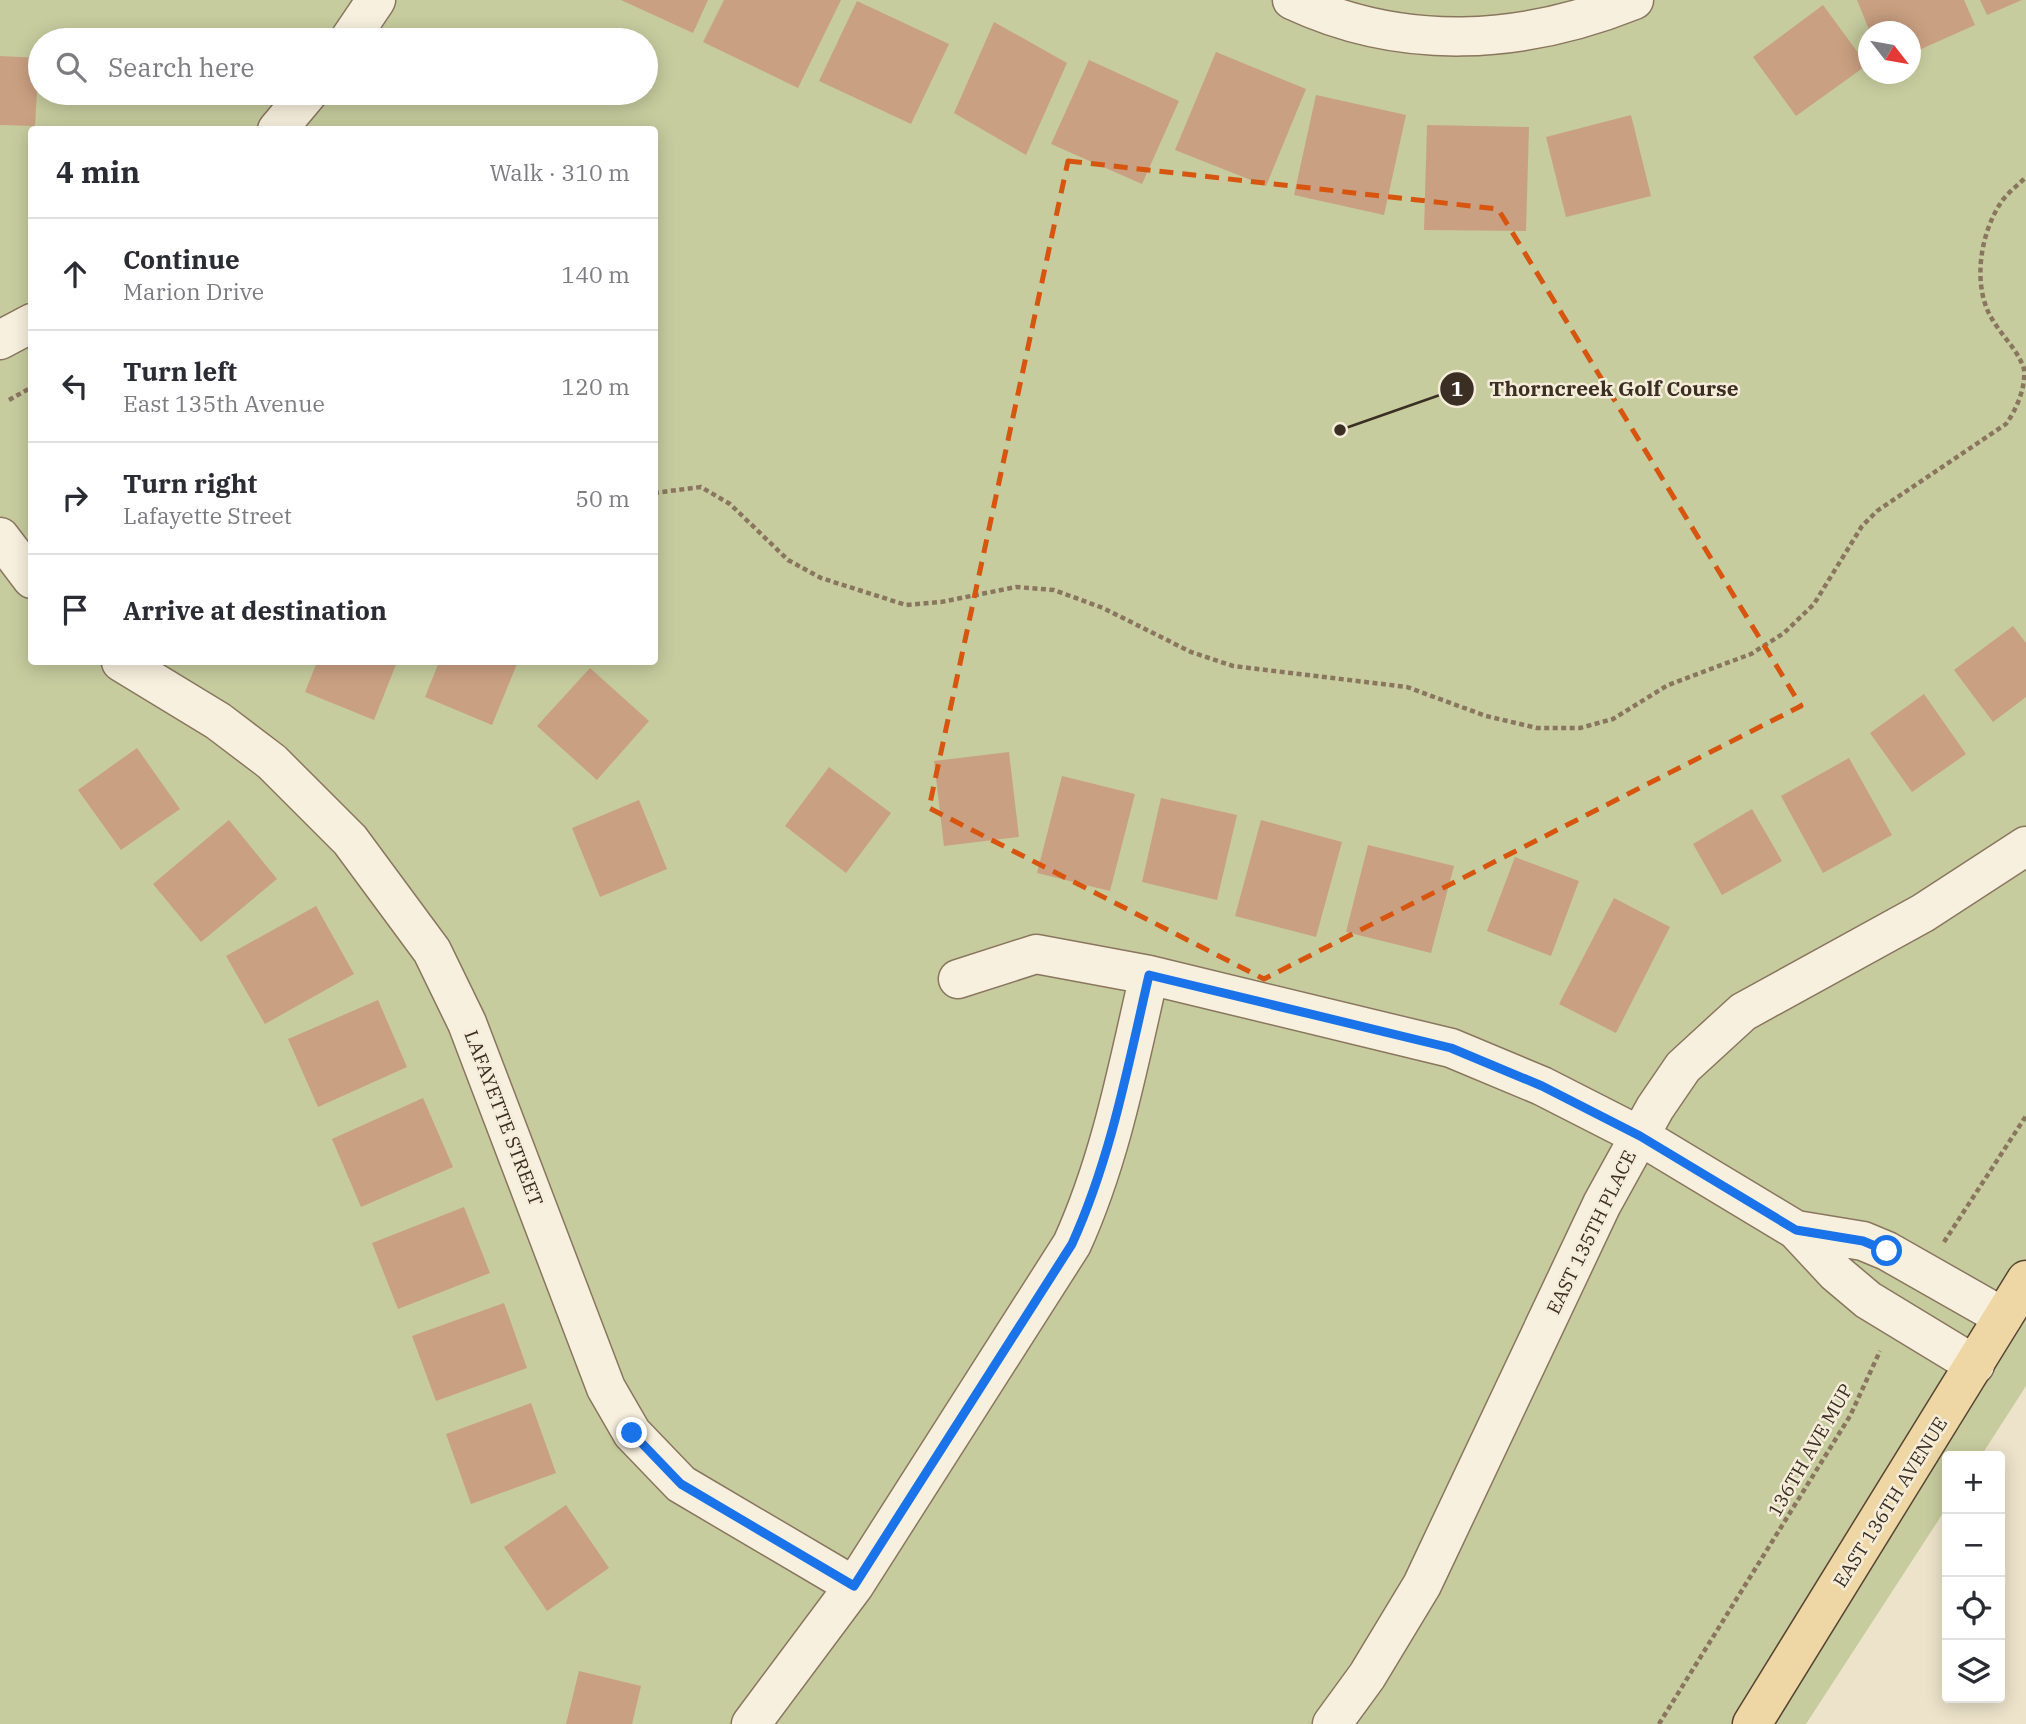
<!DOCTYPE html>
<html lang="en">
<head>
<meta charset="utf-8">
<style>
  body { margin:0; font-family:"IBM Plex Serif",serif; background:#f7f7f7; color:#2b2b33 }
  .controls { position:absolute; right:21px; bottom:21px; display:grid; overflow:hidden; border-radius:7px; box-shadow:0 4px 18px #0003 }
  .controls button { width:63px; height:63px; display:grid; place-items:center; padding:0; border:0; border-bottom:2px solid #e1e1e2; background:#fff; color:#2b2b33; font:35px sans-serif }
  .compass { position:absolute; left:1858px; top:21px; width:63px; height:63px; border-radius:50%; background:#fff; box-shadow:0 4px 18px #0003; rotate:121deg }
  .stop { position:absolute; width:21px; height:21px; margin:-16px; border:5px solid #1a73e8; border-radius:50%; background:#fff }
  .stop.end { background:#1a73e8; border-color:#fff; box-shadow:0 2px 7px #0008 }
  .list { margin:0; padding:0; list-style:none }
  h2 { display:flex; justify-content:space-between; align-items:center; height:91px; margin:0; padding:0 28px; font-size:30px }
  h2 small { font-size:23px; font-weight:400; color:#7c7c81 }
  .list li { display:grid; grid-template-columns:46px 1fr auto; gap:21px; align-items:center; box-sizing:border-box; height:112px; padding:0 28px; border-top:2px solid #e1e1e2 }
  .list b { display:block; font-size:26px; white-space:nowrap }
  .list p { margin:0; font-size:23px; white-space:nowrap; color:#7c7c81 }
  .list em { font-size:23px; font-style:normal; color:#7c7c81 }
  .icon { flex:none; width:38px; height:38px; fill:none; stroke:currentColor; stroke-width:2; stroke-linecap:round; stroke-linejoin:round }
  .map { position:relative; flex:none; width:2026px; height:1724px; overflow:hidden }
  .search { position:absolute; background:#fff; box-shadow:0 4px 18px #0003; left:28px; top:28px; width:630px; height:77px; display:flex; align-items:center; gap:18px; box-sizing:border-box; padding:0 24px; border-radius:38px; color:#7c7c81; font-size:26px }
  .panel { position:absolute; background:#fff; box-shadow:0 4px 18px #0003; left:28px; top:126px; width:630px; height:539px; border-radius:7px }
  .map>svg:first-child { display:block }
  .green { fill:#c6cc9e; fill-rule:evenodd }
  .building { fill:#caa082 }
  .lines { fill:none; stroke-linecap:round; stroke-linejoin:round }
  .street-casing { stroke:#8a765f; stroke-width:41 }
  .primary-casing { stroke:#584433; stroke-width:41 }
  .path { stroke:#8a765f; stroke-width:4.5; stroke-dasharray:5 3.5; stroke-linecap:butt }
  .street { stroke:#f8f0de; stroke-width:38 }
  .primary { stroke:#eed7a5; stroke-width:38 }
  .route { stroke:#1a73e8; stroke-width:9 }
  .marked { fill:none; stroke:#d7550e; stroke-width:5; stroke-dasharray:14 9; stroke-linejoin:round }
  .labels { text-anchor:middle; dominant-baseline:central; stroke-width:5; stroke-linejoin:round; paint-order:stroke }
  .street-label { font-size:19px; fill:#3b2e22; stroke:#f5edda }
  .leader { fill:none; stroke:#3b2e22; stroke-width:2.5 }
  .callout-dot { fill:#3b2e22; stroke:#f5edda; stroke-width:2.5 }
  .mark-label { font-size:21px; text-anchor:middle; font-weight:bold; fill:#fff }
  .callout-label { font-size:21px; text-anchor:middle; font-weight:bold; fill:#3b2e22; stroke:#f5edda; stroke-width:5; stroke-linejoin:round; paint-order:stroke }
</style>
</head>
<body>
<div class="map">
<svg width="2026" height="1724" viewBox="0 0 2026 1724">
  <rect width="100%" height="100%" fill="#ede3ca"/>
  <path class="green" d="M0,0H2026V1386L1981,1456H1947V1507L1806,1724H0ZM1868,32H1910V74H1868ZM40,40H646V93H40ZM32,130H654V662H32Z"/>
  <path class="building" d="M621,0H708L693,33Z
    M724,0H841L798,88L703,42Z
    M1857,0H1964L1975,25L1910,54V32H1870Z
    M1980,0H2022L1987,15Z
    M857,1L949,44L911,124L819,81Z
    M1823,5L1867,65L1796,116L1753,57Z
    M994,22L1067,63L1026,155L954,113Z
    M1216,52L1306,89L1266,186L1175,150Z
    M0,56L39,58L35,126L0,125Z
    M1089,60L1179,101L1142,184L1051,144Z
    M1316,95L1406,115L1384,215L1294,195Z
    M1631,115L1651,196L1566,217L1546,137Z
    M1427,125L1529,127L1526,231L1424,230Z
    M2013,626L2026,643V697L1993,722L1954,670Z
    M317,662H397L374,720L305,692Z
    M439,662L517,664L492,725L425,697Z
    M590,668L649,721L597,780L537,726Z
    M1924,694L1966,754L1912,792L1870,733Z
    M137,748L180,809L121,850L78,790Z
    M1009,752L1019,837L944,846L934,761Z
    M1849,758L1892,835L1823,873L1781,796Z
    M829,767L891,813L846,873L785,826Z
    M1062,776L1135,794L1110,891L1037,873Z
    M1161,798L1237,815L1217,900L1142,882Z
    M639,800L667,869L600,897L572,828Z
    M1752,809L1782,861L1722,895L1693,844Z
    M229,820L277,879L201,942L153,884Z
    M1261,820L1342,842L1316,937L1235,916Z
    M1368,845L1454,866L1431,953L1346,932Z
    M1515,857L1579,881L1551,956L1487,931Z
    M1614,898L1670,927L1616,1033L1559,1004Z
    M316,906L354,974L265,1024L226,956Z
    M378,1000L407,1067L318,1107L288,1039Z
    M423,1098L453,1167L361,1207L332,1139Z
    M464,1207L490,1273L398,1309L372,1243Z
    M504,1303L527,1368L436,1401L412,1336Z
    M531,1403L556,1473L471,1504L446,1434Z
    M566,1505L609,1568L547,1611L504,1547Z
    M579,1671L641,1686L632,1724H566Z"/>
  <g class="lines">
    <defs>
      <path id="street" d="M1292,0C1403,52 1522,45 1634,0
        M349,40L376,0
        M277,130L308,93
        M0,340L32,323
        M0,537L32,579
        M121,662L218,721L272,762L350,840L432,951L467,1023L606,1388L632,1433L681,1484L854,1586
        M958,979L1036,954L1149,975L1451,1048L1542,1086L1640,1136L1796,1230L1836,1273L1868,1300L1975,1365
        M1796,1230L1863,1241L1887,1251L2003,1317
        M751,1724L854,1586L1072,1244C1111,1158 1128,1066 1149,975
        M1332,1724L1367,1676L1422,1585L1602,1204L1655,1108L1683,1067L1743,1012L1923,913L2026,846"/>
      <path id="primary" d="M1752,1724L2026,1280"/>
    </defs>
    <use href="#street" class="street-casing"/>
    <use href="#primary" class="primary-casing"/>
    <path class="path" d="M9,400L32,387
      M654,493L701,487L730,504L788,560L821,578L906,605L941,602L1016,587L1054,590L1103,608L1191,652L1233,666L1407,687L1486,716L1537,728H1580L1613,719L1668,685L1751,654L1784,633L1814,604L1862,526L1877,511L2006,424C2016,410 2026,388 2024,369C2018,350 2002,336 1992,319C1972,286 1980,235 2000,204C2006,194 2017,186 2026,177
      M1944,1242L2026,1116
      M1659,1724L1850,1416L1880,1351"/>
    <use href="#street" class="street"/>
    <use href="#primary" class="primary"/>
  </g>
  <g class="lines">
    <path class="route" d="M632,1433L681,1484L854,1586L1072,1244C1111,1158 1128,1066 1149,975L1451,1048L1542,1086L1640,1136L1796,1230L1863,1241L1887,1251"/>
  </g>
  <path class="marked" d="M1068,161L1498,209L1801,706L1264,979L929,808Z"/>
  <g class="labels">
    <g class="street-label">
      <text transform="translate(504 1118) rotate(69)">LAFAYETTE STREET</text>
      <text transform="translate(1591 1232) rotate(-64)">EAST 135TH PLACE</text>
      <text transform="translate(1810 1450) rotate(-60)">136TH AVE MUP</text>
      <text transform="translate(1890 1502) rotate(-58)">EAST 136TH AVENUE</text>
    </g>
  </g>
  <path class="leader" d="M1340 430L1457 389"/>
  <g class="callout-dot">
    <circle cx="1340" cy="430" r="7"/>
    <circle cx="1457" cy="389" r="18"/>
  </g>
  <g class="mark-label">
    <text x="1457" y="396">1</text>
  </g>
  <g class="callout-label">
    <text x="1614" y="396">Thorncreek Golf Course</text>
  </g>
</svg>
<div class="controls">
<button>+</button>
<button>−</button>
<button><svg class="icon" aria-label="locate" viewBox="0 0 24 24"><circle cx="12" cy="12" r="6"/><path d="M12 2v4M12 18v4M2 12h4M18 12h4"/></svg></button>
<button><svg class="icon" aria-label="layers" viewBox="0 0 24 24"><path d="M12 4l9 5-9 5-9-5zM3 14l9 5 9-5"/></svg></button>
</div>
<svg class="compass" viewBox="-18 -18 36 36"><path d="M0-13l5 13h-10z" fill="#e53935"/><path d="M0 13l5-13h-10z" fill="#7c7c81"/></svg>
<div class="stop" style="left:1887px;top:1251px"></div>
<div class="stop end" style="left:632px;top:1433px"></div>
<div class="search"><svg class="icon" aria-label="search" viewBox="0 0 24 24"><circle cx="10" cy="10" r="6"/><path d="M15 15l6 6"/></svg>Search here</div>
<section class="panel">
<h2>4 min<small>Walk · 310 m</small></h2>
<ul class="list">
<li><svg class="icon" aria-label="ahead" viewBox="0 0 24 24"><path d="M12 20V5M6 11l6-6 6 6"/></svg><div><b>Continue</b><p>Marion Drive</p></div><em>140 m</em></li>
<li><svg class="icon" aria-label="left" viewBox="0 0 24 24"><path d="M17 20v-9H6M10 6l-5 5 5 5"/></svg><div><b>Turn left</b><p>East 135th Avenue</p></div><em>120 m</em></li>
<li><svg class="icon" aria-label="right" viewBox="0 0 24 24"><path d="M7 20v-9h11M14 6l5 5-5 5"/></svg><div><b>Turn right</b><p>Lafayette Street</p></div><em>50 m</em></li>
<li><svg class="icon" aria-label="arrive" viewBox="0 0 24 24"><path d="M6 21V4h12l-3 4 3 4H6"/></svg><div><b>Arrive at destination</b></div></li>
</ul>
</section>
</div>
</body>
</html>
